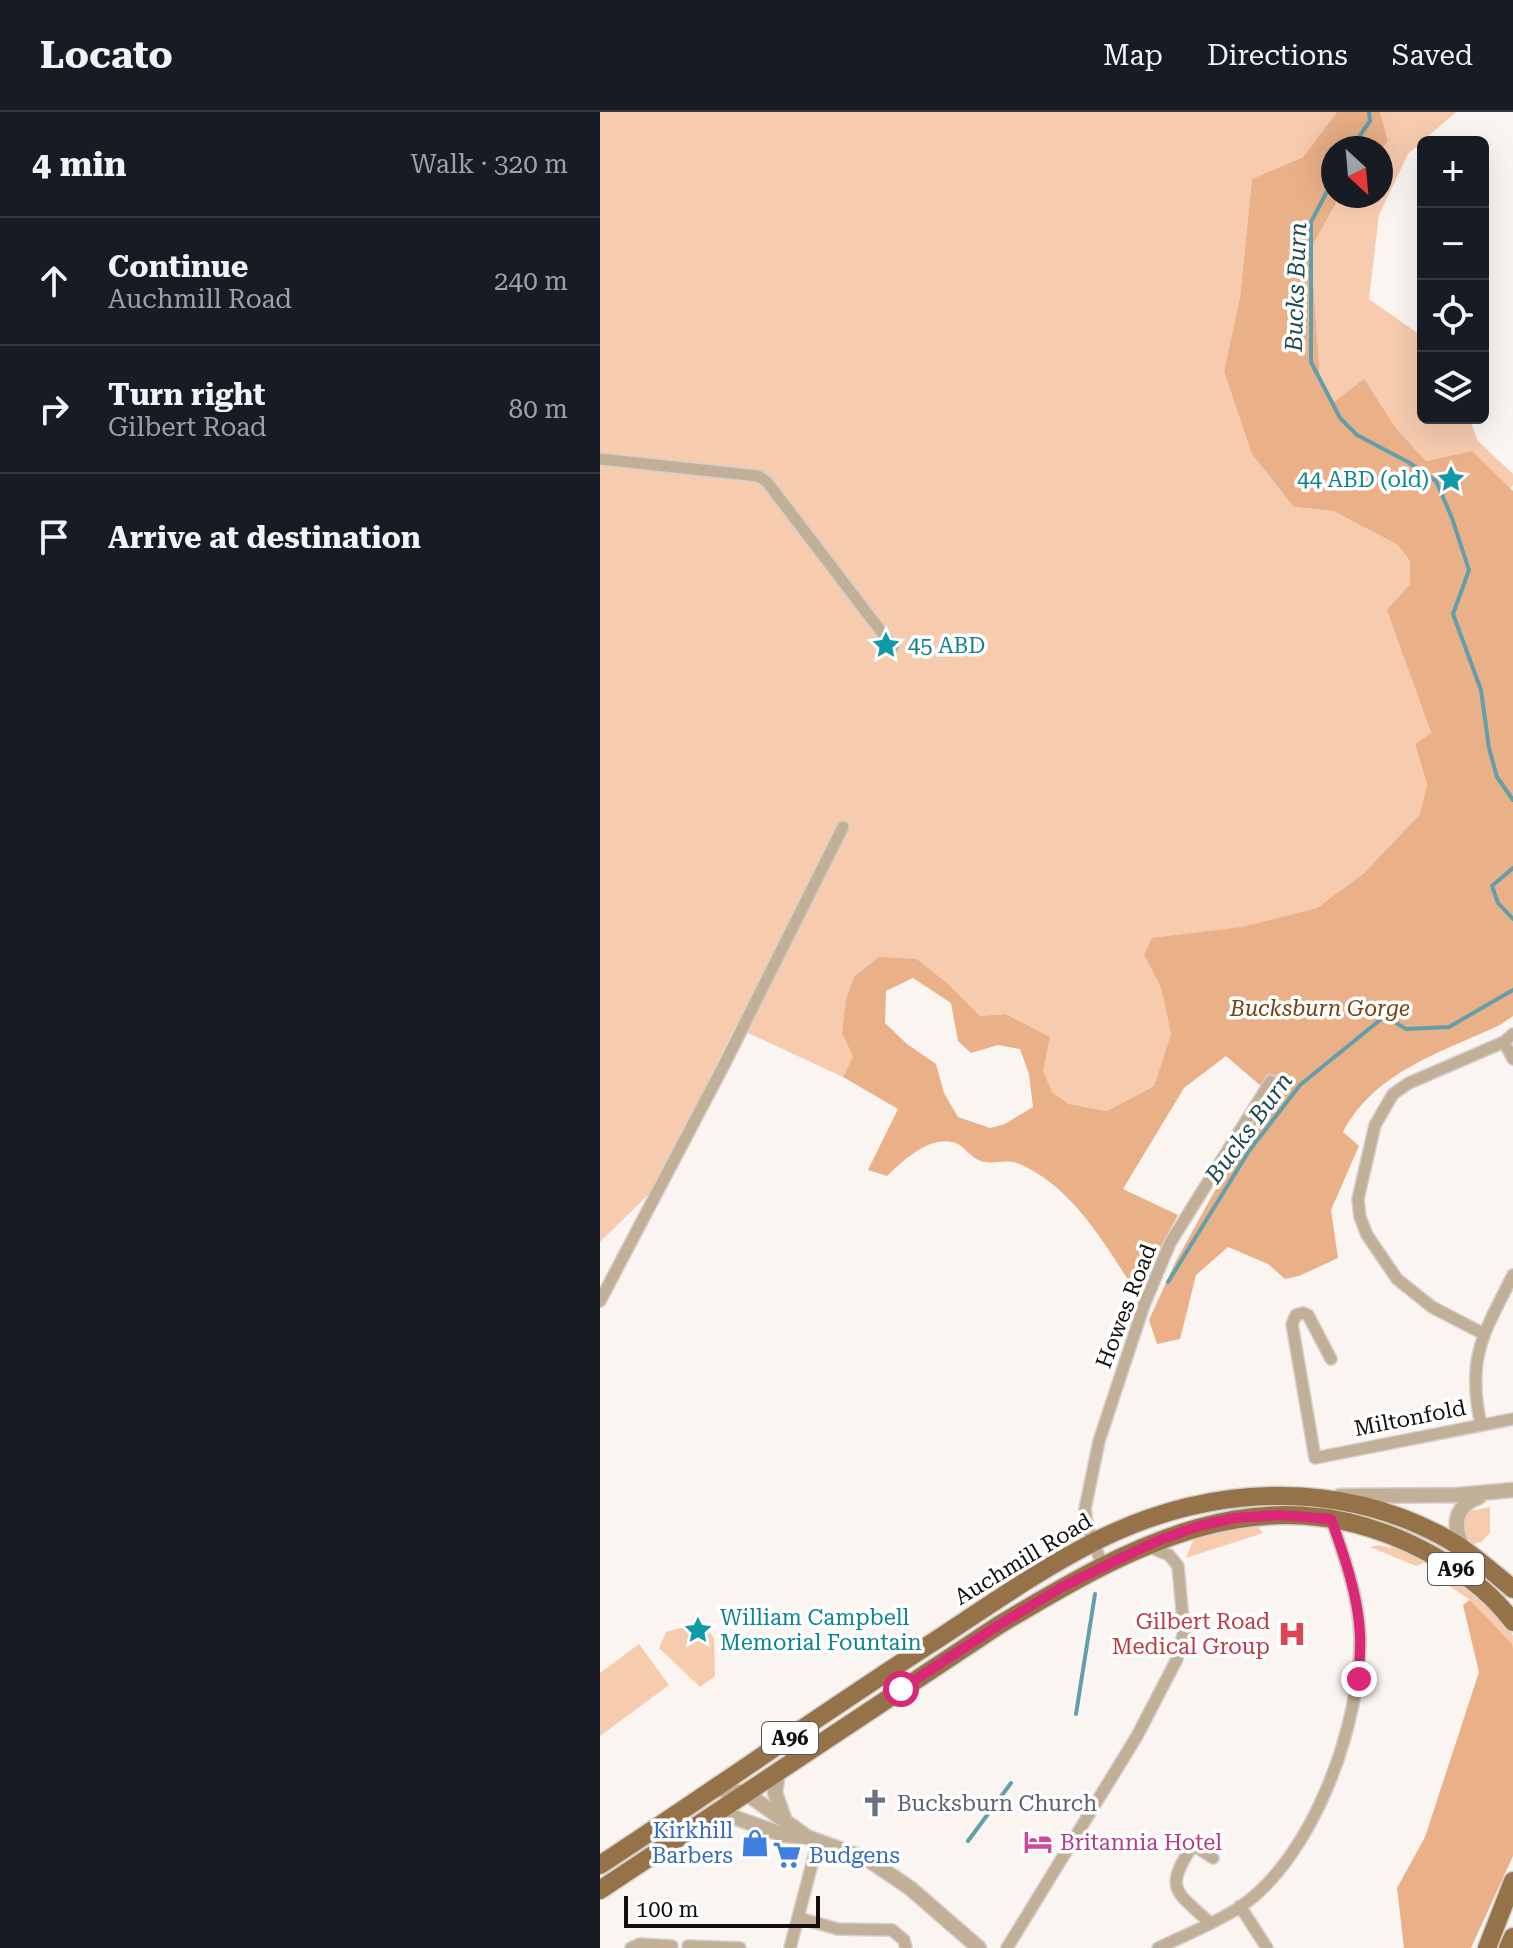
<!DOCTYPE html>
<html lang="en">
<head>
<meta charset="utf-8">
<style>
  body { margin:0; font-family:"Roboto Serif",serif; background:#242831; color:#f1f3f6 }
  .controls { position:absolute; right:24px; top:24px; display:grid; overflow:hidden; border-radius:12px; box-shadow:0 8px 32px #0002 }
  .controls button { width:72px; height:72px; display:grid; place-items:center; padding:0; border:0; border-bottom:2px solid #363941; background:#171b24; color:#f1f3f6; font:40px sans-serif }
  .compass { position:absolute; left:721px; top:24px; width:72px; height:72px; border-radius:50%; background:#171b24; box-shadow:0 8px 32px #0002; rotate:154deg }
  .scale { position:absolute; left:24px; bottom:20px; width:196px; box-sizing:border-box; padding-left:8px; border:4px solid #110f0e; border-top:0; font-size:22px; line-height:28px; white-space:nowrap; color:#110f0e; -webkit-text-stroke:6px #fff; paint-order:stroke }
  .stop { position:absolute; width:24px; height:24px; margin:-18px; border:6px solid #db2777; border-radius:50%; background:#fff }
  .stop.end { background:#db2777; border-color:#fff; box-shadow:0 2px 8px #0008 }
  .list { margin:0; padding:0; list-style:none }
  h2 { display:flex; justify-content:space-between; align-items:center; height:104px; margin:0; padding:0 32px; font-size:34px }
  h2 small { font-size:26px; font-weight:400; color:#9ea1a6 }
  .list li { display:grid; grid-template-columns:52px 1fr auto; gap:24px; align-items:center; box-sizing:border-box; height:128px; padding:0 32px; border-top:2px solid #363941 }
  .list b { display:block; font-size:30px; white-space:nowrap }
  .list p { margin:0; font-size:26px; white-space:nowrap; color:#9ea1a6 }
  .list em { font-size:26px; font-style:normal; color:#9ea1a6 }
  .icon { flex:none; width:44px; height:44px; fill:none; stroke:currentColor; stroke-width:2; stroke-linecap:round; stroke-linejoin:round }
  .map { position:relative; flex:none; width:913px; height:1836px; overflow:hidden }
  header { display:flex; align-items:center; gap:48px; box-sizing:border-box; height:112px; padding:0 40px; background:#171b24; border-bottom:2px solid #363941 }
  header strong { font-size:38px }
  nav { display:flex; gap:44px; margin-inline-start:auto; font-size:28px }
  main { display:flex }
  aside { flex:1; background:#171b24 }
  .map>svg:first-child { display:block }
  .green { fill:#f6cbae }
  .forest { fill:#eab088; fill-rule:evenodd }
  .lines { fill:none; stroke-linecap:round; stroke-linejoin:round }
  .stream { stroke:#639faa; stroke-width:4 }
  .minor-casing { stroke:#d5d0cd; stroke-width:14 }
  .tertiary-casing { stroke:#d5d0cd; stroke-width:17 }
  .primary-casing { stroke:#d5d0cd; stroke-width:21 }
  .minor { stroke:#c2af98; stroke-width:11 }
  .tertiary { stroke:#c2af98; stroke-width:14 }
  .primary { stroke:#957247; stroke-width:18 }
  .route { stroke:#db2777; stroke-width:10 }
  .labels { text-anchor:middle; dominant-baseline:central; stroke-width:7; stroke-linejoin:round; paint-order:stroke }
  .shield { fill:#fff; stroke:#585756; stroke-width:2 }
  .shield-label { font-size:20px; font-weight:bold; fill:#110f0e }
  .culture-label { font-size:22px; fill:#0d838f; stroke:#fff; text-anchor:start }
  .park-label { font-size:22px; font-style:italic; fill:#754012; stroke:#fff }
  .street-label { font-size:22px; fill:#110f0e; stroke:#fff }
  .health-label { font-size:22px; fill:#be3a42; stroke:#fff; text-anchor:end }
  .worship-label { font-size:22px; fill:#5b616d; stroke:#fff; text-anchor:start }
  .shop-label { font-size:22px; fill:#366cbe; stroke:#fff; text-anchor:end }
  .hotel-label { font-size:22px; fill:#b23c85; stroke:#fff; text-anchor:start }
  .water-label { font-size:24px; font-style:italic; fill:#20484f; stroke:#fff }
</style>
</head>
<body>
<header>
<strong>Locato</strong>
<nav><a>Map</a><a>Directions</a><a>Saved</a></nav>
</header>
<main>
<aside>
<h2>4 min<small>Walk · 320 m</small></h2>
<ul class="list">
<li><svg class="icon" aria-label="ahead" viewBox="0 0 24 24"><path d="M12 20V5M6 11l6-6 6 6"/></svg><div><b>Continue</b><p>Auchmill Road</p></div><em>240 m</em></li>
<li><svg class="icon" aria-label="right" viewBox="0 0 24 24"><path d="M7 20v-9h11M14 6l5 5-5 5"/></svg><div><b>Turn right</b><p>Gilbert Road</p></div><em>80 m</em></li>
<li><svg class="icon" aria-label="arrive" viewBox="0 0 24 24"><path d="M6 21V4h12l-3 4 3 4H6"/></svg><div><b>Arrive at destination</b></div></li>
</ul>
</aside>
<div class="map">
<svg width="913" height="1836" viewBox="0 0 913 1836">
  <rect width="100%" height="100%" fill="#faf5f1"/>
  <path class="green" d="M0,0H737L703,45L652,67L640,185L624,259L694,395L733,399L798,433L810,451V472L788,498L831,622L815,632L827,674L820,702L764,761L717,796L544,843L561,876L571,922L554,974L507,999L469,992L452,980L443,958L405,902L380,904L346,870L317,847L242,920L253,946L243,965L135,915L57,1074L0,1130Z
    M780,0H856L808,42L779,103L769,187L823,225V306H869L878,329L913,362V373L909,377L872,339L826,349L795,315L734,290L720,267L711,136L740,84H781V40L788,27Z
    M890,1395V1421L880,1431L878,1430L872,1433L862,1421L865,1400Z
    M656,1413L663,1421L586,1446L594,1426Z
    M793,1432L829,1449L816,1454L770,1435L779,1433L791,1436Z
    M839,1455C860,1469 906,1500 913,1524C913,1528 913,1533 913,1537L911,1532L870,1488L829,1460Z
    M101,1510L114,1526L115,1564L100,1575L59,1536L66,1520Z
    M39,1532L69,1573L0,1624V1561Z"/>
  <path class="forest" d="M737,0H780L788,28L781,40V36H733V84H740L711,136L720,267L734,290L764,267L795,315L826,349L872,339L913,379V904L900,913C842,940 774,960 743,1020L759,1034L731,1098L738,1146L699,1164L685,1167L668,1152L628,1135L596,1163L580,1227L557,1232L549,1208L576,1149L669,981L626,944L584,976L523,1077L578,1103L536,1180C506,1134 471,1072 417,1051C406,1047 392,1053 381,1049C371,1046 365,1035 356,1031C330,1022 303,1049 287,1064L268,1058L298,997L243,965L253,945L242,921L246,888L254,865L279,845L317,847L346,870L380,904L405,902L450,925L443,958L452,980L469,992L507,999L554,974L571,922L561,876L544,843L552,826L642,815L717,796L764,761L820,702L827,673L815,632L831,621L787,498L810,472V450L798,433L733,399L694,395L652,342L624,259L640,185L652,67L703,45ZM313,866L351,891L358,929L371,941L398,933L420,937L429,962L433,995L405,1012L390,1016L358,1005L344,981L336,952L307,932L285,911L286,879Z
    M870,1488L912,1532L913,1537V1744L871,1836H804L797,1776L825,1725L879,1560L863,1493Z"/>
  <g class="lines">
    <path class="stream" d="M751,36L770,9L769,0
      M733,68L711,110V250L740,306L757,323L808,350L836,369L852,406L869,458L853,502L881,578L889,636L897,665L913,688
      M913,756L892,774L898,791L913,807
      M568,1170L649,1039L700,973L785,904L806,917L849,915L913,878
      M476,1602L495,1482
      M368,1729L411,1671"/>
    <defs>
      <path id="minor" d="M0,347L158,364L167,370L293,535
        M904,930L913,947
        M0,1189L124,953L243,715
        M884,1222L832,1195L797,1167L767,1123L760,1105L758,1087L775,1013L793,982L809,971L904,930L913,922
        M731,1247L708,1203L703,1201L696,1203L692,1212L715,1346L913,1307
        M881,1313C866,1245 884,1221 913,1163
        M503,1455L487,1413L485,1397L499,1329L544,1193L570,1131L671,969
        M640,1794L667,1836
        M199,1806L238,1817L292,1818L304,1828L306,1836
        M610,1811C576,1779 563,1778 593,1733L613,1746
        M88,1834L140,1836
        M31,1836L40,1832L72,1834
        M190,1836L218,1729
        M407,1836L537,1624L577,1547L584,1519L578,1454L569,1443L547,1434
        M558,1836C585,1823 614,1812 640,1795C714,1745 761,1611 760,1525C759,1485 744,1444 731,1407"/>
      <path id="tertiary" d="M740,1384L858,1383L913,1378
        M864,1438C853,1416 852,1395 879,1385
        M178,1660L175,1681L184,1706
        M115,1677L146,1681L207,1725
        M119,1700L184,1723L207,1725L267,1747L310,1776L379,1836"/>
      <path id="primary" d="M0,1753C110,1681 217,1605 327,1534C384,1497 441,1456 502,1426C609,1374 734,1367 840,1423C867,1437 890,1458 913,1477
        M0,1778L399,1513C530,1434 660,1360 813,1433C852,1452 887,1475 913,1510
        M887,1836L913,1769
        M908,1836L913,1825"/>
    </defs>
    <use href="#minor" class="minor-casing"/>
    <use href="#tertiary" class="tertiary-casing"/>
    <use href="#primary" class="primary-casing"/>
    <use href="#minor" class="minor"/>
    <use href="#tertiary" class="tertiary"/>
    <use href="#primary" class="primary"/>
  </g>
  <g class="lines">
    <path class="route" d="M301,1577L399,1513L462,1475L557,1429L599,1414L635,1406L679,1403L731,1407C744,1443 758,1483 760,1522C761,1537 759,1552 759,1567"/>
  </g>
  <defs>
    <symbol id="sight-bare" viewBox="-9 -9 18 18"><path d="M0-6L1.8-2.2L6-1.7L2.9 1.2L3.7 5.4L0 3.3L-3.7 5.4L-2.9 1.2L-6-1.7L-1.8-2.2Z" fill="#0f9aa8" stroke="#fff" stroke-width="2.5" paint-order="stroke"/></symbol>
    <symbol id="hospital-bare" viewBox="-9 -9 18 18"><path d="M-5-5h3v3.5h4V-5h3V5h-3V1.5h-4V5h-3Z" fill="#e0444e" stroke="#fff" stroke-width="2.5" paint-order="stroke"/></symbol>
    <symbol id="church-bare" viewBox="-9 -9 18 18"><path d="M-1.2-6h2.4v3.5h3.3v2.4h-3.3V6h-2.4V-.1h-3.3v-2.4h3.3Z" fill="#6b7280" stroke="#fff" stroke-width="2.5" paint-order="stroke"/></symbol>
    <symbol id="hotel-bare" viewBox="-9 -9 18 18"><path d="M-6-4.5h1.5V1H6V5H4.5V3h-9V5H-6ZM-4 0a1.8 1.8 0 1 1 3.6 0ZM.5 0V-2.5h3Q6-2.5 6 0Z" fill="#d1479c" stroke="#fff" stroke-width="2.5" paint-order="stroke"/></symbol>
    <symbol id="shop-bare" viewBox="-9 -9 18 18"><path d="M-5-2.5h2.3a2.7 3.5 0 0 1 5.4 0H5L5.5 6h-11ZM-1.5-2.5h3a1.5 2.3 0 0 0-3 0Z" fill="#3f7fe0" stroke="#fff" stroke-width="2.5" paint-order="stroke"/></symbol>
    <symbol id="supermarket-bare" viewBox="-9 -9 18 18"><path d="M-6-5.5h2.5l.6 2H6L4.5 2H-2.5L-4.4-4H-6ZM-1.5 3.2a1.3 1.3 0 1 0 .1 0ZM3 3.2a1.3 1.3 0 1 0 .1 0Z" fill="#3f7fe0" stroke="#fff" stroke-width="2.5" paint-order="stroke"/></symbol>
  </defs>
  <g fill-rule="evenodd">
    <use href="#sight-bare" x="831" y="347" width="40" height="40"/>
    <use href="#sight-bare" x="266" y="513" width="40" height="40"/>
    <use href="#sight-bare" x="78" y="1498" width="40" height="40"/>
    <use href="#hospital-bare" x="672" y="1502" width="40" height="40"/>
    <use href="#church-bare" x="255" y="1671" width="40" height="40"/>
    <use href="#hotel-bare" x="418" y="1710" width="40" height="40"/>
    <use href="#shop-bare" x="135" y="1711" width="40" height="40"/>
    <use href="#supermarket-bare" x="167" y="1723" width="40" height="40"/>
  </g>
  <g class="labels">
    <g class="shield">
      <rect x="828" y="1441" width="56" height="32" rx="6"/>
      <rect x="162" y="1610" width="56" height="32" rx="6"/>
    </g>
    <g class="shield-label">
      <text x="856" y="1457">A96</text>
      <text x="190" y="1626">A96</text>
    </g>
    <g class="culture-label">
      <text x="829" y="367" text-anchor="end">44 ABD (old)</text>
      <text x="308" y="533">45 ABD</text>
      <text x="120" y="1505">William Campbell<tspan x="120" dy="25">Memorial Fountain</tspan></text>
    </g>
    <g class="park-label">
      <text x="720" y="896">Bucksburn Gorge</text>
    </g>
    <g class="street-label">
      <text transform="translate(526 1194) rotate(-69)">Howes Road</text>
      <text transform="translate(810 1306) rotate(-11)">Miltonfold</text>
      <text transform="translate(423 1447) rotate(-31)">Auchmill Road</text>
    </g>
    <g class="health-label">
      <text x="670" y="1509">Gilbert Road<tspan x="670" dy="25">Medical Group</tspan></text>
    </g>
    <g class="worship-label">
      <text x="297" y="1691">Bucksburn Church</text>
    </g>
    <g class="shop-label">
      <text x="133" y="1718">Kirkhill<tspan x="133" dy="25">Barbers</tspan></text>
      <text x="209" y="1743" text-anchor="start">Budgens</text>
    </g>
    <g class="hotel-label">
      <text x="460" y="1730">Britannia Hotel</text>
    </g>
    <g class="water-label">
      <text transform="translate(696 175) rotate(-88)">Bucks Burn</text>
      <text transform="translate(649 1016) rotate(-54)">Bucks Burn</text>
    </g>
  </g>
</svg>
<div class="controls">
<button>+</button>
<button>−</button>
<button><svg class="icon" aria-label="locate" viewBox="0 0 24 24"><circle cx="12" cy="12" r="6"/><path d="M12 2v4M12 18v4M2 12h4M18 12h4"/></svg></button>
<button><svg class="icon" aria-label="layers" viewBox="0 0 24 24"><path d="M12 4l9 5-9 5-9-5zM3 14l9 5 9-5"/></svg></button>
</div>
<svg class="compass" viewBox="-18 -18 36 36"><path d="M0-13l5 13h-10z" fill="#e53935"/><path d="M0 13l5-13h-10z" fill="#9ea1a6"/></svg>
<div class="scale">100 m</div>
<div class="stop" style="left:301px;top:1577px"></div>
<div class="stop end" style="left:759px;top:1567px"></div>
</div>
</main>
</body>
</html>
